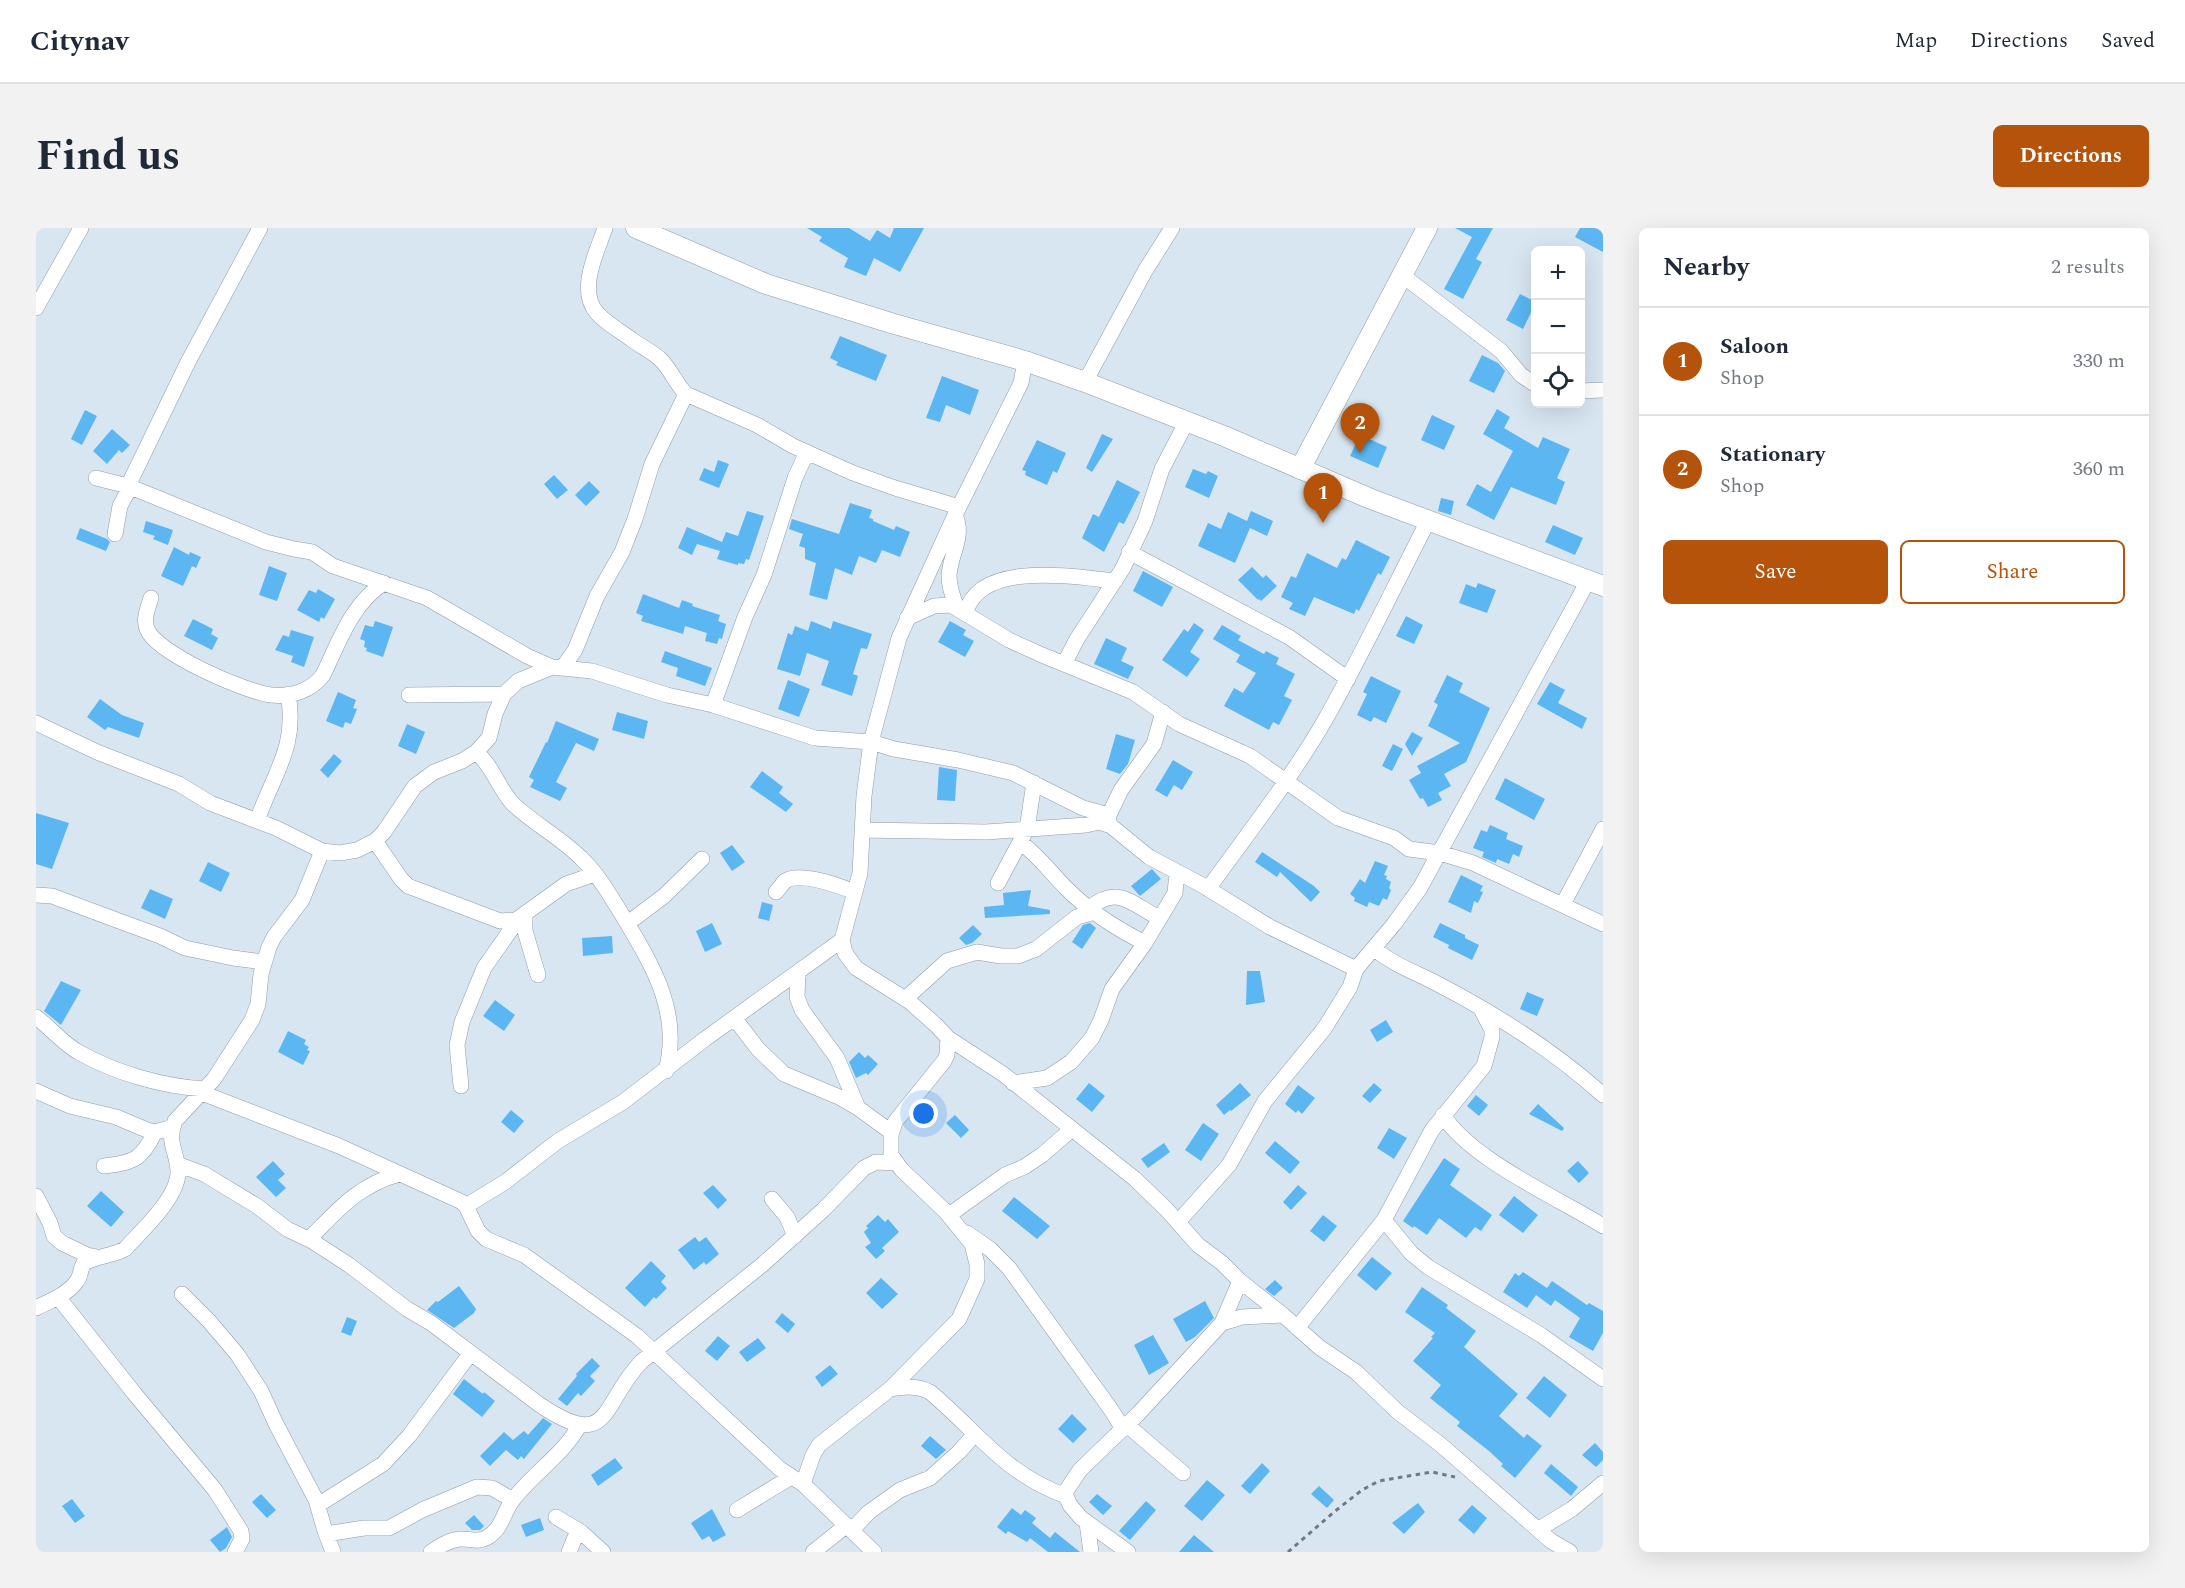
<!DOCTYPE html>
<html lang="en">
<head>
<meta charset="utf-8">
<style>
  body { margin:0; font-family:Spectral,serif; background:#f2f2f3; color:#1f2937 }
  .controls { position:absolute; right:18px; top:18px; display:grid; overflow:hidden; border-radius:9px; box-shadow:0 6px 24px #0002 }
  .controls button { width:54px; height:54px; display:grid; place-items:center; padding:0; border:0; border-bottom:2px solid #e0e1e3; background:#fff; color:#1f2937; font:30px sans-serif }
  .you { position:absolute; left:888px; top:886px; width:21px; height:21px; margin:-15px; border:4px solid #fff; border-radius:50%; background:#1a73e8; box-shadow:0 0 0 9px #1a73e833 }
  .badge { display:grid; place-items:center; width:39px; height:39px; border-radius:50%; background:#b45309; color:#fff; font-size:20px; font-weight:700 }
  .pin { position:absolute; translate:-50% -50px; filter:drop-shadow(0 2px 3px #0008) }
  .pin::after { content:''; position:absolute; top:32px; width:21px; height:18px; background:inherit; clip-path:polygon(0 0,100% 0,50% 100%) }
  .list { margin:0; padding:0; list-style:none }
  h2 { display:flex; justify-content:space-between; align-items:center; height:78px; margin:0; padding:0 24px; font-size:26px }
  h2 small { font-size:20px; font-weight:400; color:#747a83 }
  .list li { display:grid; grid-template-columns:39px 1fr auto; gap:18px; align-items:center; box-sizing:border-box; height:108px; padding:0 24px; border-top:2px solid #e0e1e3 }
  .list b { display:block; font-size:22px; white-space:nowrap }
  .list p { margin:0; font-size:20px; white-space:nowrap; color:#747a83 }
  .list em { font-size:20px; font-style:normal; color:#747a83 }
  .actions { display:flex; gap:12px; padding:18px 24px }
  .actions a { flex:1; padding:14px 0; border:2px solid #b45309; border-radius:9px; text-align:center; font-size:21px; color:#b45309 }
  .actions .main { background:#b45309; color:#fff }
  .icon { flex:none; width:33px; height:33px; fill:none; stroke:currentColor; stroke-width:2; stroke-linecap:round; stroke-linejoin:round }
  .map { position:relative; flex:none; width:1567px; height:1324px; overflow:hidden; border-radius:9px }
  header { display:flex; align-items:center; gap:36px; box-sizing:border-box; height:84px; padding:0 30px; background:#fff; border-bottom:2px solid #e0e1e3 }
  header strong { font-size:28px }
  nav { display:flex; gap:33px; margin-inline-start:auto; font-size:21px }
  .intro { display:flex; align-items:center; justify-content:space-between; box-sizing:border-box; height:144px; padding:0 36px }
  h1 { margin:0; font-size:42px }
  .button { padding:15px 27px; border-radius:9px; background:#b45309; color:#fff; font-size:21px; font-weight:700 }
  main { display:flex; gap:36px; padding:0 36px }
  aside { flex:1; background:#fff; border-radius:9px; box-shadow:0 6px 24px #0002 }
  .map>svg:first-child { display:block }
  .building { fill:#5bb6f1 }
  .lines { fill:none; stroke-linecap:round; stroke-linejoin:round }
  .minor-casing { stroke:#8e9ca6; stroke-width:16 }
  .tertiary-casing { stroke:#8e9ca6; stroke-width:21 }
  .path { stroke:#707a81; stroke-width:3; stroke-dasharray:4.5 4.5; stroke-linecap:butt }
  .minor { stroke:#fff; stroke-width:15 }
  .tertiary { stroke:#fff; stroke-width:20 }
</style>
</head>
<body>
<header>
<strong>Citynav</strong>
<nav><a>Map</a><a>Directions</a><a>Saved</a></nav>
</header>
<div class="intro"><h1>Find us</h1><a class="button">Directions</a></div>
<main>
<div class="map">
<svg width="1567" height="1324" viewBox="0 0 1567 1324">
  <rect width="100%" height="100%" fill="#d8e6f1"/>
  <path class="building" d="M771,0H813L834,13L841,2L854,10L858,0H888L864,44L838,30L830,48L808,39L812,30L783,13L786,9Z
    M1419,0H1457L1440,31L1446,34L1427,71L1408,61L1436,9Z
    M1544,0H1567V24L1539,9Z
    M1484,66L1500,74L1487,101L1470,92Z
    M804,108L851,127L840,153L800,137L802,134L794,130Z
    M1446,127L1462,135L1469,143L1458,165L1433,153Z
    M906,148L943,162L934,187L910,177L904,194L890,190Z
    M1461,181L1474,189L1468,200L1502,220L1507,209L1534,221L1521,250L1529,254L1520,277L1475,259L1458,292L1430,277L1441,256L1455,264L1477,223L1447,206Z
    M49,182L61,188L46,217L35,211Z
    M1396,187L1419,198L1408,222L1385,212Z
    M76,201L94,217L86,225L83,222L71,236L57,223Z
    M1066,206L1077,211L1056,244L1050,240Z
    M1324,207L1351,219L1342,240L1314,228Z
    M1001,212L1030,225L1021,245L1017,243L1011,257L989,247L990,243L986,242Z
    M682,232L693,236L683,260L663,252L668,240L678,244Z
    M1157,241L1170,246L1172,243L1182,248L1173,270L1149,259Z
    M518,247L532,262L521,271L508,256Z
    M1081,252L1104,264L1088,296L1083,294L1068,324L1046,310L1057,286L1063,289Z
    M553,253L564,264L550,278L539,267Z
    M1405,270L1418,273L1415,287L1402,283Z
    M814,275L836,282L833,290L837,291V293L858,302L860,298L874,304L864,329L846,322L840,335L823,328L816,347L799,340L791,372L773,367L780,335L769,331V320L763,318L767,306L753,301L756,291L803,306Z
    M711,283L728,288L713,332L710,331L708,336L702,335V337L681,331L684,323L661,316L656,327L642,320L651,299L686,314L690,304L702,308Z
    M1215,283L1237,293L1231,308L1214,300L1199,335L1162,318L1172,295L1185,301L1192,284L1211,293Z
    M110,293L137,302L132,317L117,311L119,308L107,304Z
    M1517,297L1547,310L1539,327L1509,314Z
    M44,300L71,311L74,314L70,323L40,311Z
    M1320,312L1354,329L1345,347L1342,345L1323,383L1320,381L1318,386L1278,369L1269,388L1253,381L1257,375L1245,369L1255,348L1260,350L1271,325L1301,340L1306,330L1310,332Z
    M138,319L153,327L154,324L165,329L160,340L156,338L147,358L125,348Z
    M233,338L251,345L241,373L223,367Z
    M1216,339L1227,350L1230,347L1241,358L1225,373L1223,371L1222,372L1202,352Z
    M1107,343L1137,359L1126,379L1097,363Z
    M1442,355L1460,362L1451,385L1423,375L1430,356L1440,360Z
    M282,361L299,371L288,391L285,389L283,394L261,382L273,362L280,365Z
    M607,366L643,380L646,372L657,376L656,378L684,387L682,393L690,396L686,411L683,410L681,416L669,413L671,405L649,398L647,406L605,393L607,388L600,385Z
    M1370,388L1387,397L1378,416L1360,408Z
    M157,391L177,401L175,406L182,410L176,422L148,408Z
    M339,393L357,399L347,429L330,423L331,420L328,419L329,413L324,411L329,397L337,399Z
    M775,393L795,401L797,393L836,406L831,421L825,420L817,446L822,448L816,468L785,457L793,433L771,425L764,448L741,441L752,405L756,407L759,398L772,403Z
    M914,393L930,402L927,407L938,413L929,429L902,414Z
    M1158,395L1168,402L1154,424L1164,431L1151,449L1126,432L1148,401L1152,404Z
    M1186,397L1205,408L1202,412L1228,426L1230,423L1243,430L1240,436L1259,446L1248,468L1256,472L1243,497L1237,494L1233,502L1188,478L1198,460L1207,465L1220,445L1200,434L1204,427L1177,411Z
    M255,402L278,409L268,439L255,434L257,428L239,422L247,407L253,409Z
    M1070,410L1091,420L1085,433L1098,439L1092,451L1058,436Z
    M629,423L676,440L669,458L640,448L642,440L625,434Z
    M1411,447L1427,455L1423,464L1454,480L1430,534L1408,546L1415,558L1402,565L1406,572L1392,579L1387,570L1384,571L1373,552L1385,545L1381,538L1424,515L1392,498L1402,477L1398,474Z
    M1335,448L1365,463L1350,495L1338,489L1335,494L1321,487L1331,466L1327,464Z
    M752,452L774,461L763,489L742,481Z
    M1514,454L1529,462L1522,475L1551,490L1546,501L1501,476Z
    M302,464L320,472L317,480L321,481L315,496L309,494L307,500L290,493Z
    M64,471L86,487L108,495L103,510L72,499L69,502L51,489Z
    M581,484L612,493L608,511L576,502Z
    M520,493L563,511L558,523L540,515L520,554L531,560L524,573L494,559L498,552L493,549L510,514L511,515Z
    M371,496L389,504L380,526L362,518Z
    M1376,504L1387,510L1376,528L1369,516Z
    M1080,506L1099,512L1092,536L1084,546L1070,541Z
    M1357,516L1367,521L1356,543L1346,538Z
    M298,526L306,533L292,550L284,542Z
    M1137,532L1157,544L1146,562L1138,557L1131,569L1119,562Z
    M903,539L921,542L919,573L901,572Z
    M726,543L747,559L743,565L757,576L750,584L714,559Z
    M1469,550L1509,571L1498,592L1459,571Z
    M0,585L33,595L16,641L0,636Z
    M1454,597L1472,605L1470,611L1487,618L1483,629L1477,626L1473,636L1461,631L1460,635L1446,629L1448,624L1437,620L1445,602L1451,604Z
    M696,617L709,634L696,643L684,625Z
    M1226,624L1278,658L1284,664L1275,674L1244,644L1241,649L1219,634Z
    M1339,633L1352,638L1348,647L1351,648L1350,651L1355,654L1353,660L1355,662L1351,672L1347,670L1343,678L1333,674L1331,679L1318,673L1319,670L1314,666L1324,651L1329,655Z
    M172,634L194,645L185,664L163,653Z
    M1116,641L1125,651L1104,668L1095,658Z
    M1425,647L1447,658L1444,663L1447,664L1442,675L1438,673L1435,685L1412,674Z
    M114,661L137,671L129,691L105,680Z
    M995,662L992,678L1014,682V686L949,690L948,679L968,677L967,665Z
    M726,674L737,677L733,693L722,690Z
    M676,695L686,716L669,724L660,703Z
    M1054,695L1060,700L1046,721L1036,714L1047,697Z
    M1404,695L1429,707V710L1443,717L1436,732L1412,720L1413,717L1397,709Z
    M937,697L946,706L936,715L930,717L923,710Z
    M576,708L577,725L547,728L546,710Z
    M1211,743H1224L1229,774L1210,777Z
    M25,753L45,762L25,797L8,783Z
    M1491,764L1508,771L1501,788L1484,781Z
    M459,772L479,787L468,803L447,788Z
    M1350,792L1357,804L1341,814L1334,802Z
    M252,803L270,812L268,816L273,819L271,822L274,823L267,837L242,824Z
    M823,824L829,830L832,827L842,836L832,847L830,845L820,850L813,834Z
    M1053,855L1069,868L1056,884L1040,871Z
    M1204,855L1215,867L1195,883L1194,882L1188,887L1180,877Z
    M1338,855L1346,862L1334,875L1326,868Z
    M1262,857L1279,870L1266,886L1262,882L1260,885L1249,876Z
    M1440,867L1452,877L1443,888L1431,878Z
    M1502,876L1528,900L1526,903L1493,886Z
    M475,882L488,893L478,905L465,894Z
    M919,887L933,902L925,910L910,895Z
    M1167,895L1183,906L1165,933L1149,922Z
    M1353,900L1371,910L1358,931L1341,920Z
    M1239,913L1264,934L1254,946L1229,925Z
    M1128,915L1134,924L1112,940L1105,931Z
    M1408,930L1424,941L1414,957L1456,987L1445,1003L1439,999L1430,1010L1403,990L1391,1007L1378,998L1377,1000L1367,993Z
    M237,933L249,946L242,952L250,960L240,969L220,949Z
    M1542,933L1553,945L1543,955L1531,943Z
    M677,957L691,972L682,981L667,965Z
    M1262,957L1271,965L1255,982L1247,974Z
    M65,963L88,984L75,999L51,978Z
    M1478,968L1502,987L1487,1005L1463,987Z
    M978,969L1014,998L1001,1011L966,983Z
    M842,987L849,994L852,991L863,1004L846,1020L849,1023L840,1031L829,1019L835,1015L828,1004L832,1000L830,998Z
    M1287,987L1301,998L1288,1014L1274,1003Z
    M659,1009L663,1014L670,1009L683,1026L670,1037L668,1034L658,1042L642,1022Z
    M1336,1029L1356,1045L1340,1063L1321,1047Z
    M615,1033L630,1048L625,1054L631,1060L620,1071L618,1069L609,1079L589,1060Z
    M1487,1044L1511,1060L1516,1053L1551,1077L1553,1075L1567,1083V1105L1557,1123L1533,1109L1544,1090L1519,1072L1515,1078L1500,1067L1491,1080L1467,1064L1479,1045L1483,1048Z
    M845,1050L862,1066L846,1081L830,1065Z
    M1239,1052L1247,1060L1238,1068L1229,1061Z
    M423,1058L440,1081L438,1085L418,1100L391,1082L400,1073L402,1074Z
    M1386,1059L1412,1077L1410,1080L1440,1103L1428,1119L1482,1166L1463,1188L1488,1210L1491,1206L1506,1218L1479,1250L1465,1238L1467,1236L1453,1223L1421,1198L1424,1194L1394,1170L1405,1157L1377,1133L1397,1110L1395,1109L1399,1105L1369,1084Z
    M1169,1073L1178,1090L1159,1109L1150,1114L1137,1091Z
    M746,1085L759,1096L752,1105L739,1094Z
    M311,1089L321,1093L315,1108L305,1104Z
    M1117,1107L1133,1135L1113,1147L1098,1117Z
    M682,1108L694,1118L681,1133L669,1123Z
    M722,1110L730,1120L711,1134L703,1124Z
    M556,1130L564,1138L554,1148L559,1153L545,1168L542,1165L531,1178L522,1171L541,1148L540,1146Z
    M794,1137L802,1146L786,1159L779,1149Z
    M1508,1148L1531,1167L1514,1190L1490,1170Z
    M428,1151L447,1166L448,1164L459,1173L446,1189L417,1166Z
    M1036,1186L1051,1201L1037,1215L1022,1201Z
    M507,1190L516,1196L488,1231L485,1228L482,1232L470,1222L454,1238L444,1228L468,1204L477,1212L488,1203L492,1207Z
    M894,1208L910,1222L900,1231L885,1218Z
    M1559,1215L1567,1224V1232L1560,1239L1546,1227Z
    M579,1230L587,1240L562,1258L555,1247Z
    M1226,1235L1234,1243L1214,1266L1205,1258Z
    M1515,1236L1542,1259L1535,1268L1508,1245Z
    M1171,1252L1189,1267L1166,1293L1148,1278Z
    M1283,1258L1298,1272L1291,1280L1275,1266Z
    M225,1266L240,1282L231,1290L216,1274Z
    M1061,1266L1076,1278L1067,1287L1053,1274Z
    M36,1271L49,1288L39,1295L26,1278Z
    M1110,1273L1120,1282L1094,1312L1083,1303Z
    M1382,1275L1389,1284L1368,1306L1356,1295Z
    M1436,1277L1451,1290L1438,1306L1422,1292Z
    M976,1280L985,1287L989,1282L1000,1290L996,1295L1014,1310L1019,1304L1044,1324H1012L994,1310L991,1314L972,1303L970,1306L961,1299Z
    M676,1281L690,1307L677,1314L673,1308L666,1312L655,1295Z
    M438,1287L448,1298L444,1302H436L429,1295Z
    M504,1290L508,1302L490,1309L485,1297Z
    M191,1299L196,1309L190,1320L184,1324L174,1312Z
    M1158,1307L1178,1324H1143Z"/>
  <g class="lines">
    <defs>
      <path id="minor" d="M569,0C561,24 541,62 561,85C570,95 584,103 595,111C604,118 617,124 625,132C635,142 640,156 650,166L721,197L757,218L817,245L859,260L923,279
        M1366,47L1465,123L1485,147L1500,157
        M0,80L45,0
        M1049,154L1109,43L1136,0
        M1544,163L1567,162
        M60,250L92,258L230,314L258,321L276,324L297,338L391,370L491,428L516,439L556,443L631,467L677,477L779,510L835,514L858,521L922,532L977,545L1047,580L1073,587
        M92,258L152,134L224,0
        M919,287C929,309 914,326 913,348C913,359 917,370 921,380
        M79,306L84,278L94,259
        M1093,324L1253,409L1312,451
        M115,370C112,380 107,391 111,401C120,425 209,464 235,467C255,469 275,463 287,447C303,414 316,375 348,355
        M930,384C944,332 1039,349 1079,353
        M871,390L898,378L915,377L973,412L1006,427L1097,464L1143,496L1214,528L1302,590L1358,610L1373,621L1404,625L1437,635L1567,696
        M1028,436L1041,411L1087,340L1109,293L1126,241L1151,193
        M527,439L539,422L561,368L586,324L599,291L616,236L650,166
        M373,467L468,466
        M677,477L709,389L728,347L759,250L771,224
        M0,495L61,524L143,556L174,575L240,600L286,623L304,625L321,622L339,613L348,604L379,558L398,544L426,533L440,524L453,510L459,486L468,466L482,453L516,439
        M440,524C457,538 462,560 477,576C498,596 524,609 545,630C562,646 573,666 585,685C615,735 646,783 630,843
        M221,593C237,546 262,519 252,466
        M1072,597L1073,587L1085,562L1118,516L1127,484
        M826,602L950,604L1050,597L1063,594L1075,598L1113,629L1166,657L1234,699L1320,741
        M339,613L365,651L372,658L464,693L480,692L530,656L559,646
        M984,614C1003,628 1015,645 1031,661C1053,683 1081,701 1109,715
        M962,655L991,601L998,555
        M1172,661C1212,605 1255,551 1289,492C1326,427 1358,359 1392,293
        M740,664C743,661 746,656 749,653C765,643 803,658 819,664
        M0,667L16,668L75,690L124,708L149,720L197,730L228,734
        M1527,676L1567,601
        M1053,680C1083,657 1094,675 1123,690
        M489,686V703L502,747
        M592,695L628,668L666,631
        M1338,721C1359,737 1376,743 1398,754C1458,785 1517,822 1567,867
        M762,745L761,769L766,782L801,830L822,880
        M869,771L911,733L941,724L965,728H982L1000,721L1041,689L1059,684
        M0,789C15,800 27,816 44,825C80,845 128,859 169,861
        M699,791L722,821L748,846L803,869L822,880L855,904
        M912,810L967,846L1099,951L1131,982L1162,1017L1186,1035L1204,1053L1247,1087L1283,1119L1320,1144L1362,1184L1405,1217L1515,1313L1534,1324
        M977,855L1011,850L1035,834L1056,810L1065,792L1076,761L1109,715L1139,665L1141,644
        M425,858L421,817L426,794L448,740L483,690
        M0,863L34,878L80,889L111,902L119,904L137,899
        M166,865L303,918L426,974L430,978L442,1003L450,1011L488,1027L601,1108L744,1241L767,1256L838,1324
        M1407,887C1434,931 1522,970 1567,998
        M141,936L168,946L221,978L251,1001L276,1013L313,1037L371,1081L395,1095L504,1177C576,1225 564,1176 606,1133L726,1037L787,982L828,940L840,934L861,935
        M68,938C98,935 106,931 119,904
        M0,968L14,995L18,1008L26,1015L51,1027L61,1029
        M736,971L751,989L759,1008
        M430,978L469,954L522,913L587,874L669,811L806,712
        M913,987L969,947L988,939L1006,927L1036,901
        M1348,992L1375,1025L1392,1039L1505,1107L1567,1151
        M1142,994L1193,937L1229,873L1288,801L1314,759L1320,741L1358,696L1384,660L1552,353
        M931,1005L954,1021L973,1040L1076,1183L1087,1201
        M273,1011C302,982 321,958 363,946
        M146,1066L173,1093L201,1126L225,1163L240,1196L280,1272L289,1303L297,1324
        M22,1069L98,1165L179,1262L205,1303L206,1311L199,1324
        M0,1080C14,1073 31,1067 41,1053C45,1048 44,1041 48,1035C61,1028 76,1028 89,1021C106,1002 142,970 142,944C142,924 130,916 139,893L178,851L216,792L222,776L225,746L233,719L238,709L266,672L286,623
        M1186,1095L1206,1089L1247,1087
        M1261,1100L1348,992L1396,902L1448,838L1456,809V802L1445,781
        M854,1161C868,1159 881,1157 894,1164C942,1204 967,1245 1030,1268
        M1091,1197L1147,1245
        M767,1256L777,1227L783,1217L854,1161L923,1091L941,1051V1036L936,1016L910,984L865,941L855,927V907L859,894L908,833L911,827L912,810L901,798L874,774L820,740L809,725L806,712L824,645L828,568L835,514L863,410L919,287L985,155L989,133
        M282,1277L347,1236L373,1208L434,1126
        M701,1282L755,1249
        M520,1289L545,1304L567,1324
        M1051,1295L1055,1324
        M1503,1301L1536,1281L1567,1255
        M816,1302L833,1284L864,1262L894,1250L923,1224L938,1207
        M290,1306L328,1300H353L386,1282L441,1259L456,1260L477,1272
        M395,1324C404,1318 413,1312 424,1311C433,1310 441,1315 450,1310C466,1302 467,1285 476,1273C496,1246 527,1227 543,1198
        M533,1324L542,1302
        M777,1324L811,1297
        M1092,1324L1045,1290L1034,1277L1030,1268V1263L1044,1242L1102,1186L1186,1095L1204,1053"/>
      <path id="tertiary" d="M600,0L730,56L855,95L989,133L1049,154L1188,208L1335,271L1567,358
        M1264,241L1391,0"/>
    </defs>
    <use href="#minor" class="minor-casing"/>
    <use href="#tertiary" class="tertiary-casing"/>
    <path class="path" d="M1252,1324L1298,1284L1326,1262L1343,1253L1396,1244L1419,1249"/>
    <use href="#minor" class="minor"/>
    <use href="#tertiary" class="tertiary"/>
  </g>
</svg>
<div class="controls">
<button>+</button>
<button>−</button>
<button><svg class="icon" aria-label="locate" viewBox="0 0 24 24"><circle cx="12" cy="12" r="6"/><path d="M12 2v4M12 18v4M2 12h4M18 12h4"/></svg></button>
</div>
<div class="you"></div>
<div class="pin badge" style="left:1287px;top:295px">1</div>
<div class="pin badge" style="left:1324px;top:225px">2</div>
</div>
<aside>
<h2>Nearby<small>2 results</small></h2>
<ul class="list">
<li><span class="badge">1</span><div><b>Saloon</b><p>Shop</p></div><em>330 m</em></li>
<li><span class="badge">2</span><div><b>Stationary</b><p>Shop</p></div><em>360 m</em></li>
</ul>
<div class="actions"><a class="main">Save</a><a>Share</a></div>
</aside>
</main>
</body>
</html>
